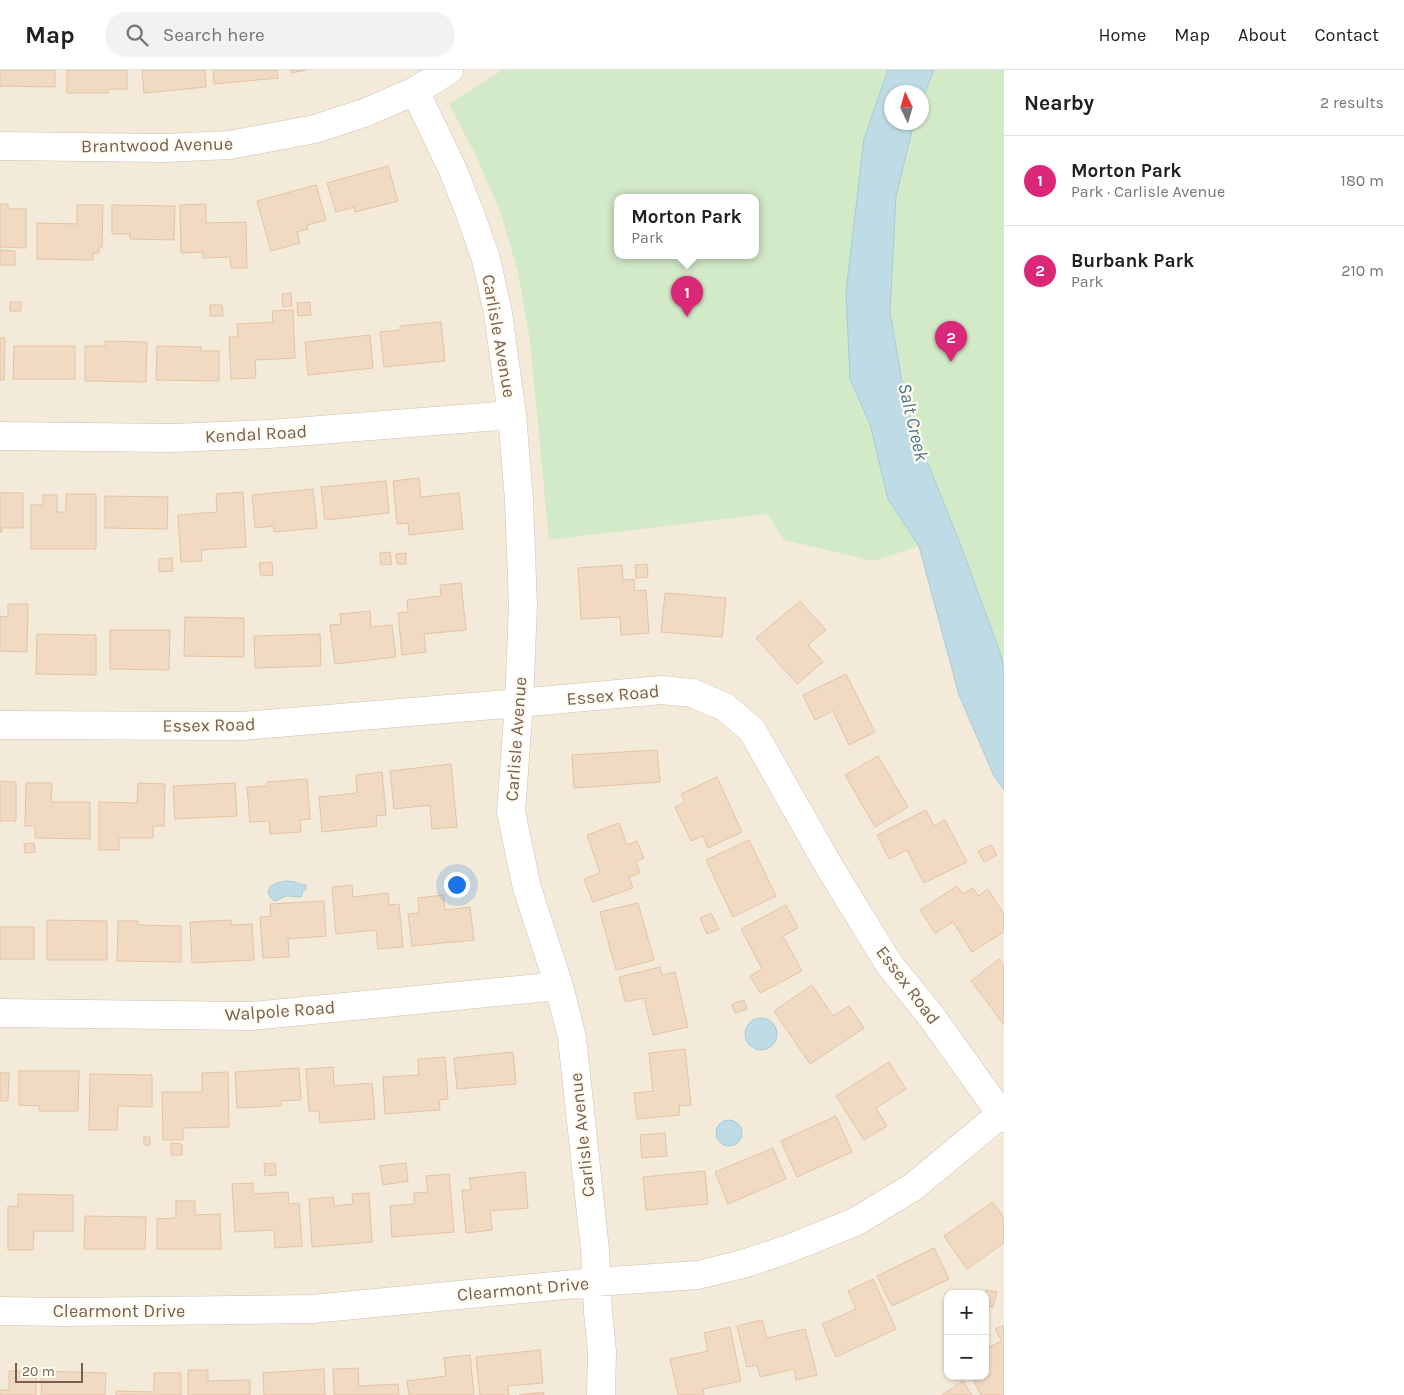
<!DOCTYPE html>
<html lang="en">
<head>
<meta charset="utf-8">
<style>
  body { margin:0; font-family:Karla,sans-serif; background:#f2f2f2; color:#202124 }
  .controls { position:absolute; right:15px; bottom:15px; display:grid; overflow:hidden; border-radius:10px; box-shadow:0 1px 4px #0004 }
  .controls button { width:45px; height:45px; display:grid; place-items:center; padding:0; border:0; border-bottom:1px solid #e0e0e0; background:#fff; color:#202124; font:25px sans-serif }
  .compass { position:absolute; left:884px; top:15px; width:45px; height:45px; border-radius:50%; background:#fff; box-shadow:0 1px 4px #0004; rotate:355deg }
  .scale { position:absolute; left:15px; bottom:12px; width:68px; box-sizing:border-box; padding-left:5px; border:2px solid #77614e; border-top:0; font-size:14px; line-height:18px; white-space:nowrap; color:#77614e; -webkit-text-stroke:4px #fffbf1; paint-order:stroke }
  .you { position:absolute; left:456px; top:814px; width:18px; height:18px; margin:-12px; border:4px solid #fff; border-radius:50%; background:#1a73e8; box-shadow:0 0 0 8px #1a73e833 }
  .badge { display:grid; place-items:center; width:32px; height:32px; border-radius:50%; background:#db2777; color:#fff; font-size:16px; font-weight:700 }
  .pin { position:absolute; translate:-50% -41px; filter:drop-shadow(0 1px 2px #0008) }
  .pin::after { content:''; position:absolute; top:26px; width:18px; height:15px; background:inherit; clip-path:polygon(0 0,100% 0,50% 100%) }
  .popup { position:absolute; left:614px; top:124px; width:145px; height:65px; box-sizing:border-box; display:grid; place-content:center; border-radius:10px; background:#fff; filter:drop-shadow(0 1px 4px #0005); font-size:16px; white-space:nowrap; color:#757577 }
  .popup b { font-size:19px; color:#202124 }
  .popup::after { content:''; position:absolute; left:50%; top:100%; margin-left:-10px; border:10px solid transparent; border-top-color:#fff }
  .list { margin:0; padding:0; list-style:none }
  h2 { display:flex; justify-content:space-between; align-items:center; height:65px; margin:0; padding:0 20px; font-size:21px }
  h2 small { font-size:16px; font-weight:400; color:#757577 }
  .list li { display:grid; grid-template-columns:32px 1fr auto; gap:15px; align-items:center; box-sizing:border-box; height:90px; padding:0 20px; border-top:1px solid #e0e0e0 }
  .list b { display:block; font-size:19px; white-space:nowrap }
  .list p { margin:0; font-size:16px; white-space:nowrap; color:#757577 }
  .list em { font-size:16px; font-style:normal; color:#757577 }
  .icon { flex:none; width:28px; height:28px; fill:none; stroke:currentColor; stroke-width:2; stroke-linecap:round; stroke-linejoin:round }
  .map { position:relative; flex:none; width:1004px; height:1325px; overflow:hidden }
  header { display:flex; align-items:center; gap:30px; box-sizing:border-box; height:70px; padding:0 25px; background:#fff; border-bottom:1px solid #e0e0e0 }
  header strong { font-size:24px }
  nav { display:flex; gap:28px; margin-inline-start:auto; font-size:18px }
  .search { width:350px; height:45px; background:#f2f2f2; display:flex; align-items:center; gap:12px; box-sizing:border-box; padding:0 18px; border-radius:28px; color:#757577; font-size:19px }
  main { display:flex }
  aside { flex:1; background:#fff }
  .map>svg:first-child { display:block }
  .residential { fill:#f4ead9; fill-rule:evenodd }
  .green { fill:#d3eac9; fill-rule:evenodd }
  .water { fill:#bfdce6; stroke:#a5cad8 }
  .building { fill:#f1dac3; stroke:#e4c3a3 }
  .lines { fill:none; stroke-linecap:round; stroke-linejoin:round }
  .minor-casing { stroke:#cfc1b0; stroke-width:29 }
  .minor { stroke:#fff; stroke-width:28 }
  .labels { text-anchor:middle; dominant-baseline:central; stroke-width:4.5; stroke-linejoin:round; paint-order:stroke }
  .street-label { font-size:18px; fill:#77614e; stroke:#fffbf1 }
  .water-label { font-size:19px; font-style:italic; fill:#47788a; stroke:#fffbf1 }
</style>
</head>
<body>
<header>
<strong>Map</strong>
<div class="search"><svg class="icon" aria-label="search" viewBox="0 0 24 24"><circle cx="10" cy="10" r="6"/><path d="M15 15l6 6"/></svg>Search here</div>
<nav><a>Home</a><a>Map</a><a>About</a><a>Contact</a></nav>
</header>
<main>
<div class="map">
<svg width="1004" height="1325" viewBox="0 0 1004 1325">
  <rect width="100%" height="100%" fill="#fcf7eb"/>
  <path class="residential" d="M0,0H502L450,34L476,86L501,144L518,203L530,272L540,369L888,429L919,476L959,625L994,706L1004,720V1325H0ZM948,1224H985V1306H948Z"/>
  <path class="green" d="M502,0H888L864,69L850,309L870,354L888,429L919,476L873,491L784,470L767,444L549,470L530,272L518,203L501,144L476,86L449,34ZM618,128H756V186H618Z
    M934,0H1004V602L1001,584L961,476L907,341L890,242L896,126L914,53L922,52V30Z"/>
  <path class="water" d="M888,0H934L922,30V22H892V52L914,53L896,126L890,242L907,341L961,476L1001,585L1004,602V720L994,706L959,625L919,476L888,429L870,354L850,309L846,222L864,69Z
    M286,811L295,812L302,815H306V819L303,821L301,827C296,827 293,826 288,826C279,826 275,838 268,823C270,813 277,813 286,811Z
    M745 964a16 16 0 1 1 32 0a16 16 0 1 1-32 0Z
    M716 1063a13 13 0 1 1 26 0a13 13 0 1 1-26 0Z"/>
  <path class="building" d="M0,0H55V17L0,16Z
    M67,0H127V19H108V23H67Z
    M142,0H205L206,17L144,23Z
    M213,0H277L278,8L214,14Z
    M291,0H306L292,3Z
    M388,96L398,131L355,142L354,137L336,142L327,113Z
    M316,115L326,150L307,155L308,159L297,162L300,173L271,181L257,131Z
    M0,134H8V139H26V178L0,177Z
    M206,134V153L246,152L247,198H231L230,187L203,188V182L181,183L180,135Z
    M77,135H103L102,177H99V183H93V190L37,189V153L77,154Z
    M112,135L175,136L174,170L130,169V164H112Z
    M0,180L15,181V195H0Z
    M291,223L292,236L283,237L282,224Z
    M10,232H21V241H10Z
    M310,232L311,245L298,246L297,233Z
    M210,235H222L223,246H210Z
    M293,240L295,288L255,290L256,308L231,309L229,267H238L237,254L273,252L272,241Z
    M441,252L445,291L384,297L380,262L400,260V256Z
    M370,265L373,298L308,305L305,272Z
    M0,268H5L4,310H0Z
    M105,271L147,272L146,312L85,311V276H105Z
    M14,276H75V309H13Z
    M157,276L201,277V281H219V311L156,310Z
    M419,408L421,427L459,423L463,459L409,465L408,453L397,454L393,411Z
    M386,411L389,443L325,450L321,417Z
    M313,419L317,458L274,462V456L255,458L252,425Z
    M243,422L246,477L201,480L202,491L181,492L178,445L217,442L216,424Z
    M0,423H23V458H2V462H0Z
    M66,424H96V479H31V435H43V425H57V442H66Z
    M105,426L168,427L167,459L105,458Z
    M390,482L392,494L381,495L380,483Z
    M406,483V494H397L396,484Z
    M172,488L173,501L159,502V489Z
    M272,492L273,505L261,506L259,493Z
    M647,494L648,507L636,508L635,495Z
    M622,495L623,510L634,509L635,521L646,520L649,563L621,565L620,547L581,549L578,498Z
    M461,513L466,560L424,564L426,582L402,585L398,543L408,542L407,530L441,526L440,515Z
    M665,523L726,528L722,567L661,562Z
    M800,531L826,560L808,575L823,592L797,614L756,568Z
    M8,534H28L27,582L0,581V546L8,547Z
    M370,541L371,557L392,555L396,587L335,594L330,555L341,554L340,544Z
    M185,547L244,548V587L184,586Z
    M110,560H170L169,600L110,599Z
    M37,564L96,565V605L36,604Z
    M320,564L321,596L255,598L254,566Z
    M846,604L875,662L849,675L833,641L815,650L803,625Z
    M657,680L660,712L574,718L572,685Z
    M878,686L908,737L875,757L845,705Z
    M451,694L457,757L432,759L430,735L394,739L390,701Z
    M382,702L386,745L376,746L377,756L322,762L319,727L357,723L356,705Z
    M717,707L742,762L708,778L703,766L691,771L675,737L685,732L681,724Z
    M307,709L310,749L300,750L301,762L270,764L269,751L250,752L247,717L267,716V712Z
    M0,711L16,712V751H0Z
    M26,713H52L51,732H90V769L35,768V756H25Z
    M138,713L165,714L164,756H153V768H119V780H99V732L137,733Z
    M235,713L237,746L175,749L173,716Z
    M926,740L934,756L945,750L967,792L924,813L907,780L889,789L877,765Z
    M619,753L627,775L637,771L644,788L636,791L640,803L629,807L633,818L593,832L584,809L600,803L587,765Z
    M749,770L776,826L733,847L706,790Z
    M34,773L35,782L25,783L24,774Z
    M991,775L997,785L984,792L978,781Z
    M352,815L353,827L388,823L389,835L399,834L403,877L378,879L376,860L336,864L332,817Z
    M957,816L963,824L973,818L978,826L988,819L1004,844V862L972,882L953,852L935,863L920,840Z
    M443,825L445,840L470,837L474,870L412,876L408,844L419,843L418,828Z
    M324,831L326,866L288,869L289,887L263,888L260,847L271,846L270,834Z
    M638,833L654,890L616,900L600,842Z
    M786,835L798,858L783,866L802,901L760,923L750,906L762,899L741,859Z
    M711,843L719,859L707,864L700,848Z
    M47,850L107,851V890H47Z
    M231,850V855L252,854L254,890L192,893L190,852Z
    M118,851H138V855L181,856V892L117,891Z
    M0,857H34V889H0Z
    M999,889L1004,895V955L971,911Z
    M660,897L662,905L675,902L688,957L653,965L644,928L625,932L619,907Z
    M812,915L833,946L849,936L864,958L810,994L774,941Z
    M744,930L747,939L735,943L732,934Z
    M685,979L691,1035L679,1036L680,1045L637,1049L634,1023L653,1021L649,983Z
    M513,982L516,1014L457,1019L454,988Z
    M445,987L448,1029L439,1030L440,1040L385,1044L383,1007L419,1005L418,989Z
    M889,992L906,1019L876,1038L887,1056L864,1070L836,1026Z
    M333,997L334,1016L372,1013L375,1049L320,1053L319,1041H309L306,999Z
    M299,998L301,1030L281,1031V1036L237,1038L235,1002Z
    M19,1001H79L78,1041H39V1036L19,1035Z
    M228,1002L229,1057L183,1058V1070H163L162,1022H202V1003Z
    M0,1003H9L8,1031H0Z
    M90,1004L152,1005V1037L118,1036L117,1060H89Z
    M836,1046L852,1082L797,1107L781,1071Z
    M665,1063L667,1086L642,1088L640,1065Z
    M144,1067H150V1075H144Z
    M171,1073L182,1074V1085H171Z
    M773,1078L786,1109L728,1134L715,1102Z
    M275,1093L276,1105L265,1106L264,1094Z
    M406,1093L408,1111L383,1115L380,1096Z
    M705,1101L708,1134L646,1140L643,1107Z
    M525,1102L528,1138L490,1141L492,1160L466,1163L462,1120H471L469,1108Z
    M449,1104L454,1162L392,1167L390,1136L414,1134V1123L428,1122L426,1106Z
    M253,1113V1124L288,1122L289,1134L299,1133L302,1176L275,1178L274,1160L235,1162L232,1114Z
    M369,1123L372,1172L312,1177L309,1129L333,1127L334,1136L353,1134L352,1124Z
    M18,1124L73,1125V1161H34L33,1180H8V1136L18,1137Z
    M176,1131H195V1145L220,1144L221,1179H157V1149L176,1148Z
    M993,1132L1004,1148V1173L967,1199L944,1166Z
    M85,1146L146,1147L145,1179H84Z
    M934,1178L949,1209L892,1236L877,1206Z
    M873,1209L896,1259L836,1287L822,1254L856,1239L848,1221Z
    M986,1220L997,1222L993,1237L985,1235Z
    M762,1250L767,1268L805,1259L817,1305L796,1310L794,1299L760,1307L757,1295L747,1297L737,1256Z
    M1004,1255V1310L1003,1311L1004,1314V1325H981L971,1306H985V1279L1002,1271L995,1259Z
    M730,1257L741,1311L703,1319L704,1325H678L670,1289L708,1281L704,1263Z
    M540,1280L543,1313L508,1316L509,1325H480L476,1287Z
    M470,1285L474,1325H409L407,1311L446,1306L444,1288Z
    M358,1298L359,1316L398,1314L399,1325H334L333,1299Z
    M324,1299L325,1325H264L263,1303Z
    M188,1300H208V1311L250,1310V1325H188Z
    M9,1301H36V1325H0V1320H9Z
    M42,1301L106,1303L105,1325H41Z
    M154,1303H181V1325H116V1321L154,1322Z
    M963,1311L972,1325H942Z
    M543,1322L544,1325H519Z"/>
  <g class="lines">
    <defs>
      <path id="minor" d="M415,21L452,98L468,138L486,189L498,243L512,345L519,430L523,535L519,633L511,742L527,818L559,916L572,968L595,1180L598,1242L602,1281L601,1325
        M0,76L164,78L230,75L315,59L364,43L415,21L449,0
        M0,366L173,368L269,364L512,345
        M0,655L242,656L519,633L661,620L692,623L725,637L752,660L830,798L889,894L931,946L1004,1048
        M0,943L252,946L559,916
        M0,1241L64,1242L312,1239L596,1212L698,1205L743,1194L788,1179L855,1152L913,1117L1001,1044"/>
    </defs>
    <use href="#minor" class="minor-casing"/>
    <use href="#minor" class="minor"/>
  </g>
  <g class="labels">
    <g class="street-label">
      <text transform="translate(157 75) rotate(-1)">Brantwood Avenue</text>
      <text transform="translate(499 266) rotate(80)">Carlisle Avenue</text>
      <text transform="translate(256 364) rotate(-3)">Kendal Road</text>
      <text transform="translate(613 625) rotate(-5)">Essex Road</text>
      <text transform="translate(209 655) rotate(-1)">Essex Road</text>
      <text transform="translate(516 669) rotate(-86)">Carlisle Avenue</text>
      <text transform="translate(908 915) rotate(53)">Essex Road</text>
      <text transform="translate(280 941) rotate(-4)">Walpole Road</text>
      <text transform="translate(582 1065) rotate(-96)">Carlisle Avenue</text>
      <text transform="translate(523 1219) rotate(-5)">Clearmont Drive</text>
      <text x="119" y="1241">Clearmont Drive</text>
    </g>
    <g class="water-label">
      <text transform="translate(913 352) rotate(77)">Salt Creek</text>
    </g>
  </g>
</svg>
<div class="controls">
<button>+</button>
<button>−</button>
</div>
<svg class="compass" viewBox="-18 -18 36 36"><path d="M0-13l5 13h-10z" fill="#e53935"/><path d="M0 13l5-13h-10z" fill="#757577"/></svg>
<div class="scale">20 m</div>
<div class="you"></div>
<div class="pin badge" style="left:687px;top:247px">1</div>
<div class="popup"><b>Morton Park</b>Park</div>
<div class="pin badge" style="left:951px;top:292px">2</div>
</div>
<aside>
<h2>Nearby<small>2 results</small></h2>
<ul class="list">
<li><span class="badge">1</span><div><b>Morton Park</b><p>Park · Carlisle Avenue</p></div><em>180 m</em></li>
<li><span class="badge">2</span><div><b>Burbank Park</b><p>Park</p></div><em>210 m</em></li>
</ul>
</aside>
</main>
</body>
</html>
